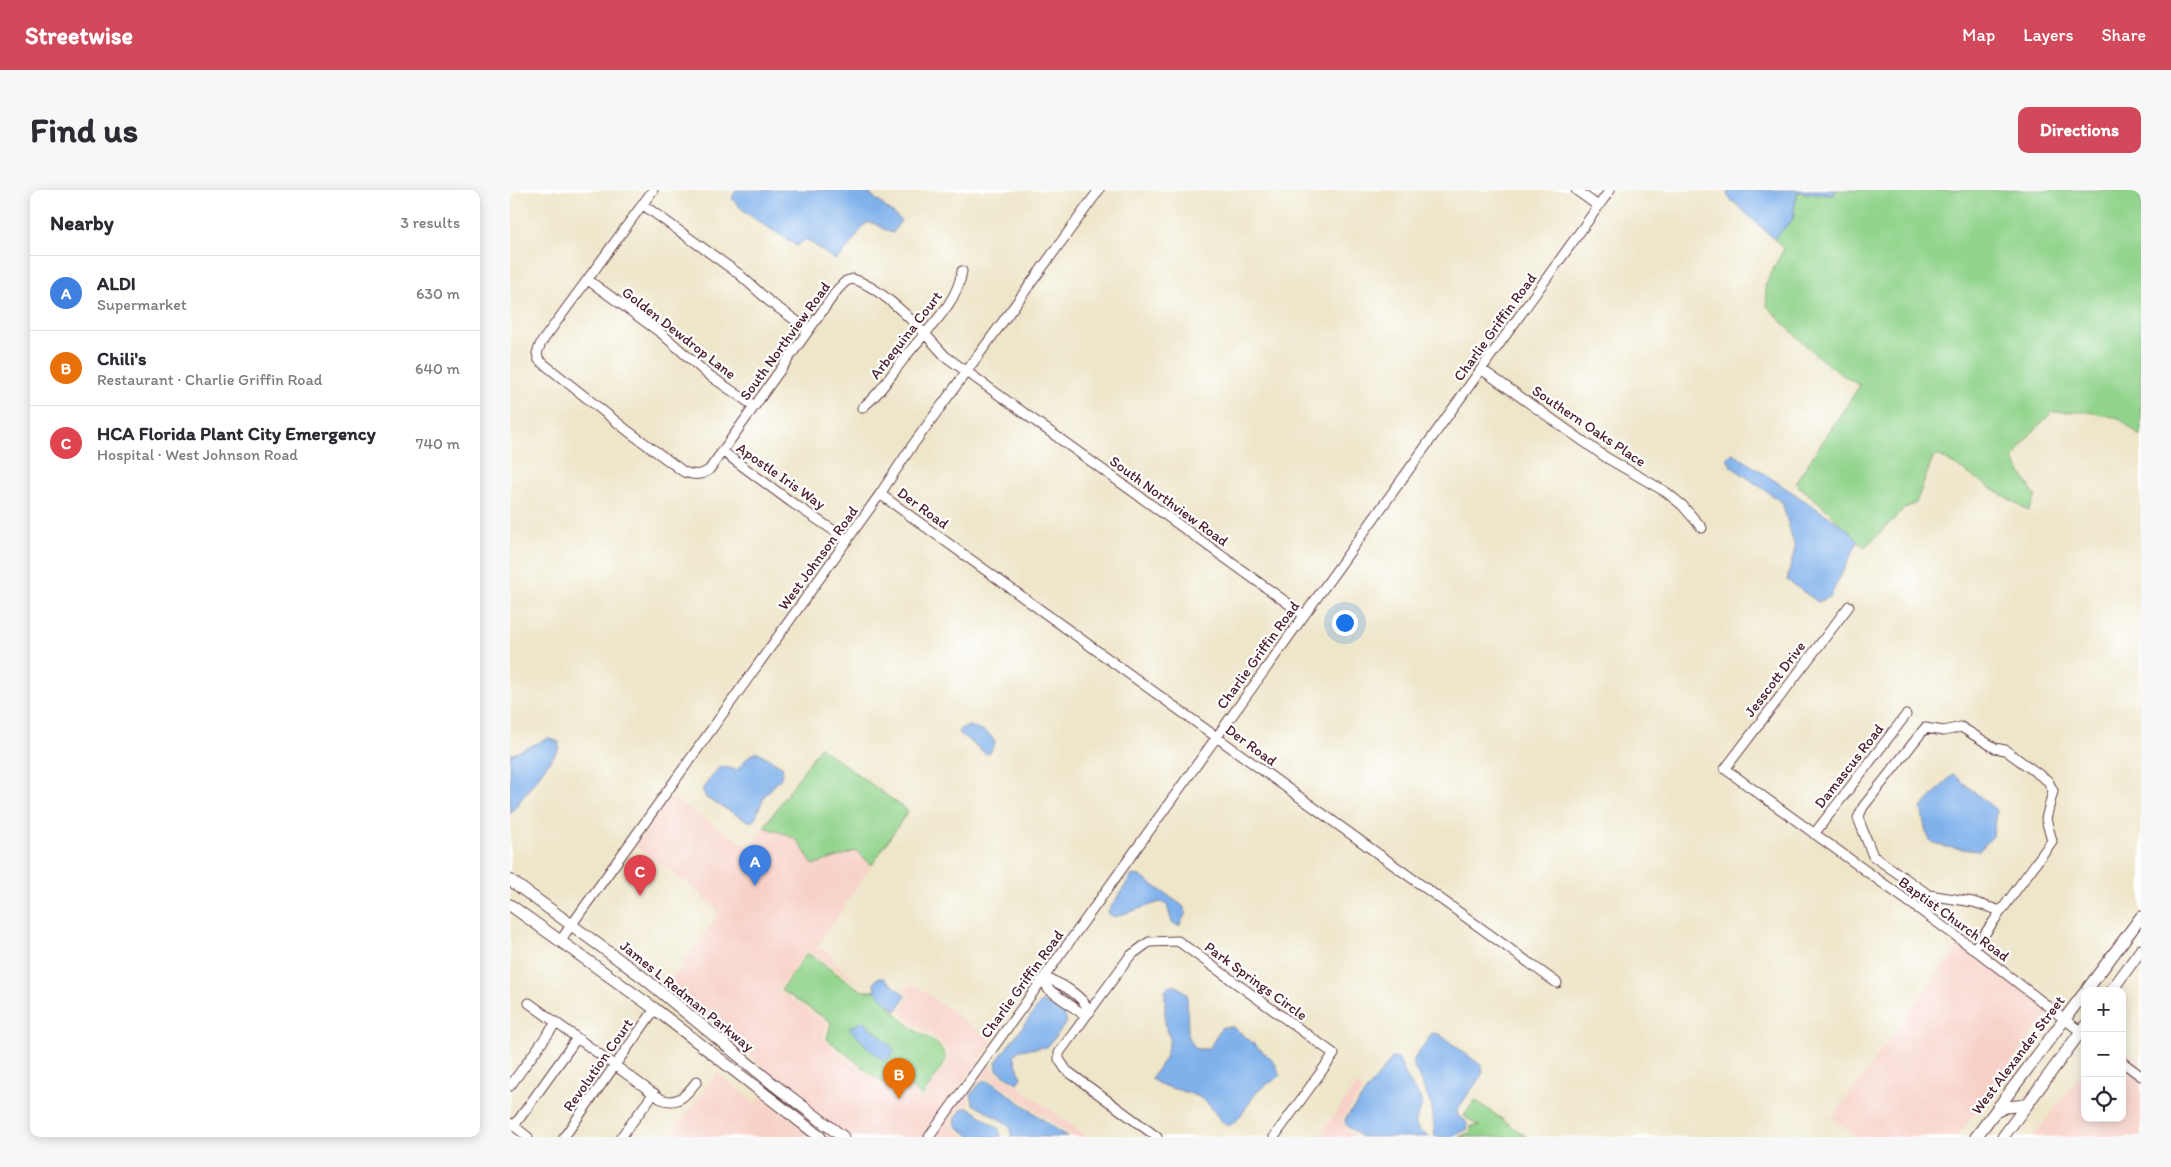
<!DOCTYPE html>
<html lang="en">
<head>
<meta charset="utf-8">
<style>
  body { margin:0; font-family:Itim,sans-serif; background:#f7f7f7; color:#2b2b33 }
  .controls { position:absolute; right:15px; bottom:15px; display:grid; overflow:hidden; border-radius:10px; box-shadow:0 2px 12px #0003 }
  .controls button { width:45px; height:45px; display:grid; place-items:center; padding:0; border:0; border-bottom:1px solid #e1e1e2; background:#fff; color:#2b2b33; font:25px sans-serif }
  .you { position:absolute; left:834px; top:432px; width:18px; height:18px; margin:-12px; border:4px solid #fff; border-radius:50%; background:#1a73e8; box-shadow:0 0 0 8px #1a73e833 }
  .badge { display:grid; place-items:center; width:32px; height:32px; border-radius:50%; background:#d1495b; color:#fff; font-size:16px; font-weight:700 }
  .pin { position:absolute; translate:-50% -41px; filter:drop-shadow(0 1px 2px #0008) }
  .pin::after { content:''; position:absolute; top:26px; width:18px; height:15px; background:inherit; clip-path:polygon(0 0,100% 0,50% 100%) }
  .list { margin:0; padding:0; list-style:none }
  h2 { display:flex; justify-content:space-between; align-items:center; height:65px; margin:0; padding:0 20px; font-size:21px }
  h2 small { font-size:16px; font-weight:400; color:#7c7c81 }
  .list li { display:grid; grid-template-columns:32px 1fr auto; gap:15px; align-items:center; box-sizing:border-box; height:75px; padding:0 20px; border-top:1px solid #e1e1e2 }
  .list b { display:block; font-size:19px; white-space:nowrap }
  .list p { margin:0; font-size:16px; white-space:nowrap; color:#7c7c81 }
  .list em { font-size:16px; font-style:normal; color:#7c7c81 }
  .icon { flex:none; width:28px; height:28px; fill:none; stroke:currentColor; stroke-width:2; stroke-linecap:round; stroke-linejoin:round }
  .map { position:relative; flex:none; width:1631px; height:947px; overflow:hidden; border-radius:10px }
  header { display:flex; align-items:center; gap:30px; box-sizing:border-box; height:70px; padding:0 25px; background:#d1495b; color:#fff }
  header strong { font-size:24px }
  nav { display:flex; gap:28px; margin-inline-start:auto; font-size:18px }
  .intro { display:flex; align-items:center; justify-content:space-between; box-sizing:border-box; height:120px; padding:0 30px }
  h1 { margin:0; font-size:35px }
  .button { padding:12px 22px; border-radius:10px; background:#d1495b; color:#fff; font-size:18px; font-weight:700 }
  main { display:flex; gap:30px; padding:0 30px }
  aside { flex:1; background:#fff; border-radius:10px; box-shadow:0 2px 12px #0003 }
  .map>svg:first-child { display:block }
  .built { fill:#f7d1c8 }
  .green { fill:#92d48c; stroke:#6e7a5c }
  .water { fill:#7fb1eb; stroke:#64688b }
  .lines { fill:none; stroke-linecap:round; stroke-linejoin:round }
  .minor-casing { stroke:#633d43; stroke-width:11 }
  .major-casing { stroke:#633d43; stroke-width:13 }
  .minor { stroke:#fff; stroke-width:9 }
  .major { stroke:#fff; stroke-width:11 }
  .labels { text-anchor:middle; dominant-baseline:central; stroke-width:4.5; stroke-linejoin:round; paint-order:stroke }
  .street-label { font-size:15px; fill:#4a1f2b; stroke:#fff }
</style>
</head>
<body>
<header>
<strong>Streetwise</strong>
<nav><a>Map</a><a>Layers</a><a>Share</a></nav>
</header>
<div class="intro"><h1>Find us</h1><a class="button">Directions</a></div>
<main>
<aside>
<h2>Nearby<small>3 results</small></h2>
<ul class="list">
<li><span class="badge" style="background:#3f7fe0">A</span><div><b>ALDI</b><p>Supermarket</p></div><em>630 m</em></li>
<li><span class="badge" style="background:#e8710a">B</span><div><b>Chili's</b><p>Restaurant · Charlie Griffin Road</p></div><em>640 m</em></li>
<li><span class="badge" style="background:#e0444e">C</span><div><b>HCA Florida Plant City Emergency</b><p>Hospital · West Johnson Road</p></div><em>740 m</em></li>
</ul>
</aside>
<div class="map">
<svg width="1631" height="947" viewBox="0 0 1631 947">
  <rect width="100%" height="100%" fill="#fff"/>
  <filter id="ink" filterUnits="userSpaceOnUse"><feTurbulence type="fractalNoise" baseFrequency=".02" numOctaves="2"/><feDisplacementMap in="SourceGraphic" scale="10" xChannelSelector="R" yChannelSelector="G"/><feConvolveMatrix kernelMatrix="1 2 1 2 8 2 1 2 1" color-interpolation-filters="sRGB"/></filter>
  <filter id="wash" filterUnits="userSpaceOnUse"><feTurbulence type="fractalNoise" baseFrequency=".0096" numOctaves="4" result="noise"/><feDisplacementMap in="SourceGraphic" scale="20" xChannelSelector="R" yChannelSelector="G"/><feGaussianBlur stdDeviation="1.12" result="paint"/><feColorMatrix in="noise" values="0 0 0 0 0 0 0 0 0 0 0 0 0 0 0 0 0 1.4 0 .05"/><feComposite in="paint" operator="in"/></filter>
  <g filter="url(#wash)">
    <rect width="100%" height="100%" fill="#eee6c9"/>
    <path class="built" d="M161,608L240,658L254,637L275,644L288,651L303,675L346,661L362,675L305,760L316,759L328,775L355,798L297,760L268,800L318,833L313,844L315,851L373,897H377L388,891L412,910L439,872L438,862L429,850L402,834L390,821L399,806L392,799L403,795L411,799L483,851L414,947H339L315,931L264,888L159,794L208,725L206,719L194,709L188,701L125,656Z
      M1450,754L1540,821L1447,947H1347L1322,928Z
      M1612,859L1631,872V947H1523L1575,878V928H1612Z
      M477,873L484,879L485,883L508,896L577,947H563L483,890L473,887L458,903L460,915L451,916L442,928V937L456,947H424Z
      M207,883L246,914L251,907L304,947H159Z
      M846,894L853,900L832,929L834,936L846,947H809Z
      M259,896L327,947H316L274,916L255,901Z"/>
    <path class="green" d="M1326,0H1631V247L1609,228L1578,222H1542L1516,249L1503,270L1526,307L1518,321L1430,266L1423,267L1406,313L1394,319L1354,358L1315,318L1285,293L1350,195C1314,177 1285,145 1257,116L1255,95L1274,58L1264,49L1283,29L1287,2L1323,5Z
      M310,557L398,621L362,675L346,661L303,675L288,651L275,644L254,637Z
      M297,763L352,801H365C377,812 388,827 401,837C415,848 433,851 436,870L412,907L388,887L375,895L317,849L321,832L271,800Z
      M965,910L1017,947H949L961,942V936H969L954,926Z"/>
    <path class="water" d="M226,0H355L391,30L383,43C372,41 368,31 356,33L332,65L325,70L296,49L287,56C270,44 232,24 222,8Z
      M1217,0H1326L1324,5L1287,2L1283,29L1264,49L1218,7Z
      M1223,263L1336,338L1348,351L1320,407L1308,412L1277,390L1285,358L1272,312L1222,277L1216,268Z
      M459,536C469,539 481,542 485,553L480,563L476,564L449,543L450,539Z
      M39,548L49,552V559L0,624V565Z
      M248,562L273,577L271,588L255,605L244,631H238L196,608L192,599L210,576L227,580L240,565Z
      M1443,584L1486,620L1483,646L1469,661L1436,657L1421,652L1416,642L1411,618Z
      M622,685L630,686L673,716L676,723L669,736L662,733L657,715L650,712L604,727L597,723Z
      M367,788H374L396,806L386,821L365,801L364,794Z
      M659,796H667L677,804L678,845L685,859H699L712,837H723L757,865L766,875L770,886C764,891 758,893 753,897C739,906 736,926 719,936C707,931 705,919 695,911C679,899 658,901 641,889L655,868L660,849L655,833V801Z
      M532,811L554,824L557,832L537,857L509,860L504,866L511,888L507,893L487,880L486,872Z
      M353,831L374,849L385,861L375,872L359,859L339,838Z
      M922,843L929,844L972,876L973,883L947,920L948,926L956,931L958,939L942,947H925L922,917L902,872Z
      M882,868L889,869C892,878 896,886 901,894C903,899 908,903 910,907C918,925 890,932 920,947H851L836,935L835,929Z
      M473,890L483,893L557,947H501V939L494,932L463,914L461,904Z
      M453,918H460L489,939L491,947H461L446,936L445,929Z"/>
  </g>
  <g filter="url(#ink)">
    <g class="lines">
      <defs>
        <path id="minor" d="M143,0L31,153L27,163L29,170L118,241L174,282C184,285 190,286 199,280L328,99L336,91L343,89C375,99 413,141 435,166L794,425
          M1066,0L1088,16
          M132,14L229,84L260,112L299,140
          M78,90L151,143L196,183L244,216
          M971,179L1097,268L1156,302L1172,315L1192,338
          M352,218C372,202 381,184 397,165C417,139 447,115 452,81
          M212,261L281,312L338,350
          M370,304L1047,793
          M1339,416L1215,579L1464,759L1575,845
          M1451,537L1485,558L1495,560L1538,591L1543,601L1536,629L1542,651L1491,721L1463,712L1419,705L1363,666L1348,628L1353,617L1415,538L1434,541Z
          M1304,644L1396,525
          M50,751L370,304L402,256L589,0
          M1464,759L1491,721
          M533,788C549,791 573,806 580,822H570L538,799Z
          M19,813L151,909C168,916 177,904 187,891
          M1612,872L1631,886
          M0,896L46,833
          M0,933L18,947
          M4,936L67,848
          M54,947L145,819
          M111,947L144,903
          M419,947L1100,0
          M647,947L556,880L549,869V863L620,766L639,752L668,751L824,864L764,947"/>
        <path id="major" d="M0,690L134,788L263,894L333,947
          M0,715L145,819L310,947
          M1576,801L1631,727
          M1601,801L1631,760
          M1485,922L1496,917L1517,915
          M1466,947L1575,802
          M1493,947L1575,836"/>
      </defs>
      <use href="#minor" class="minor-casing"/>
      <use href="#major" class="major-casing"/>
      <use href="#minor" class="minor"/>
      <use href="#major" class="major"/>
    </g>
  </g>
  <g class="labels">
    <g class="street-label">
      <text transform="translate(985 137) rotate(-54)">Charlie Griffin Road</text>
      <text transform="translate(169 143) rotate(38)">Golden Dewdrop Lane</text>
      <text transform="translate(396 145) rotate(-52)">Arbequina Court</text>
      <text transform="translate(275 151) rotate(-54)">South Northview Road</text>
      <text transform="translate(1079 236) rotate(34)">Southern Oaks Place</text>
      <text transform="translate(271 286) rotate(35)">Apostle Iris Way</text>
      <text transform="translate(659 311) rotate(36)">South Northview Road</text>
      <text transform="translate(413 318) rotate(36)">Der Road</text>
      <text transform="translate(308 368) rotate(-54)">West Johnson Road</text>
      <text transform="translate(748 465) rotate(-54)">Charlie Griffin Road</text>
      <text transform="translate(1265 489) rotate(-53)">Jesscott Drive</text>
      <text transform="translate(741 555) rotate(36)">Der Road</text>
      <text transform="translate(1339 576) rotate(-52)">Damascus Road</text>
      <text transform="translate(1444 729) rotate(36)">Baptist Church Road</text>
      <text transform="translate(746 791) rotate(36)">Park Springs Circle</text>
      <text transform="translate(512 794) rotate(-54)">Charlie Griffin Road</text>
      <text transform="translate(177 806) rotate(39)">James L Redman Parkway</text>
      <text transform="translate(1508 865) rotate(-53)">West Alexander Street</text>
      <text transform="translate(88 875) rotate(-55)">Revolution Court</text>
    </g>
  </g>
</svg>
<div class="controls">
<button>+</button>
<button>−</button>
<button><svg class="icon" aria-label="locate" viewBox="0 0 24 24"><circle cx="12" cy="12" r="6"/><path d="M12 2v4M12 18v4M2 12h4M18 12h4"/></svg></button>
</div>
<div class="you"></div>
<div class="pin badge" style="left:245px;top:696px;background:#3f7fe0">A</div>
<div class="pin badge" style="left:389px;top:909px;background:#e8710a">B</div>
<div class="pin badge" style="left:130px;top:706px;background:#e0444e">C</div>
</div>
</main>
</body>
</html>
